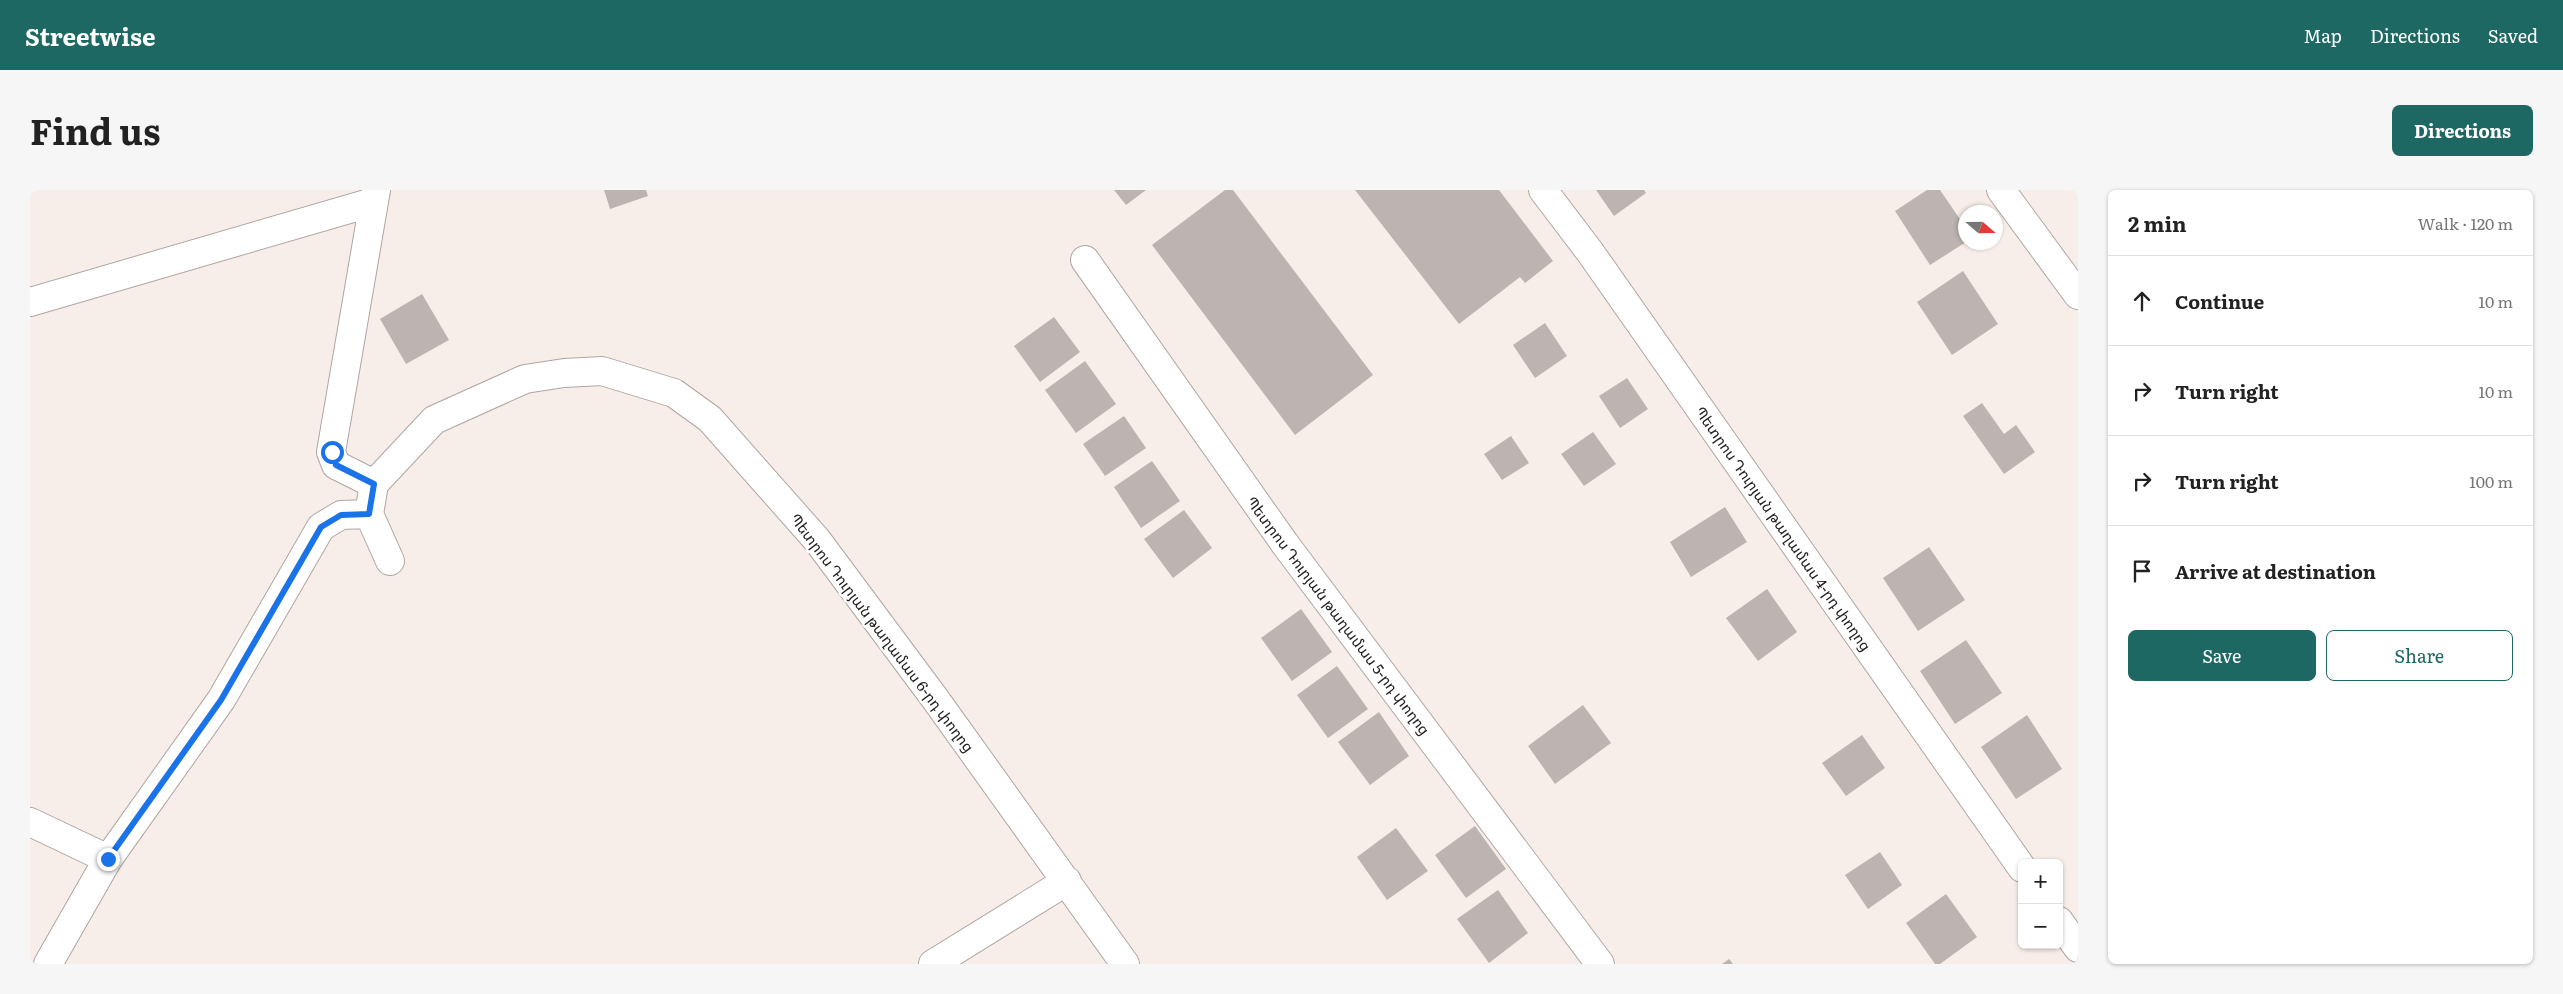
<!DOCTYPE html>
<html lang="en">
<head>
<meta charset="utf-8">
<style>
  body { margin:0; font-family:Literata,"Noto Sans Armenian",serif; background:#f6f6f6; color:#222 }
  .controls { position:absolute; right:15px; bottom:15px; display:grid; overflow:hidden; border-radius:8px; box-shadow:0 1px 4px #0004 }
  .controls button { width:45px; height:45px; display:grid; place-items:center; padding:0; border:0; border-bottom:1px solid #e0e0e0; background:#fff; color:#222; font:25px sans-serif }
  .compass { position:absolute; left:1928px; top:15px; width:45px; height:45px; border-radius:50%; background:#fff; box-shadow:0 1px 4px #0004; rotate:110deg }
  .stop { position:absolute; width:15px; height:15px; margin:-11px; border:4px solid #1a73e8; border-radius:50%; background:#fff }
  .stop.end { background:#1a73e8; border-color:#fff; box-shadow:0 1px 5px #0008 }
  .list { margin:0; padding:0; list-style:none }
  h2 { display:flex; justify-content:space-between; align-items:center; height:65px; margin:0; padding:0 20px; font-size:21px }
  h2 small { font-size:16px; font-weight:400; color:#767676 }
  .list li { display:grid; grid-template-columns:32px 1fr auto; gap:15px; align-items:center; box-sizing:border-box; height:90px; padding:0 20px; border-top:1px solid #e0e0e0 }
  .list b { display:block; font-size:19px; white-space:nowrap }
  .list em { font-size:16px; font-style:normal; color:#767676 }
  .actions { display:flex; gap:10px; padding:15px 20px }
  .actions a { flex:1; padding:11px 0; border:1px solid #1d6862; border-radius:8px; text-align:center; font-size:18px; color:#1d6862 }
  .actions .main { background:#1d6862; color:#fff }
  .icon { flex:none; width:28px; height:28px; fill:none; stroke:currentColor; stroke-width:2; stroke-linecap:round; stroke-linejoin:round }
  .map { position:relative; flex:none; width:2048px; height:774px; overflow:hidden; border-radius:8px }
  header { display:flex; align-items:center; gap:30px; box-sizing:border-box; height:70px; padding:0 25px; background:#1d6862; color:#fff }
  header strong { font-size:24px }
  nav { display:flex; gap:28px; margin-inline-start:auto; font-size:18px }
  .intro { display:flex; align-items:center; justify-content:space-between; box-sizing:border-box; height:120px; padding:0 30px }
  h1 { margin:0; font-size:35px }
  .button { padding:12px 22px; border-radius:8px; background:#1d6862; color:#fff; font-size:18px; font-weight:700 }
  main { display:flex; gap:30px; padding:0 30px }
  aside { flex:1; background:#fff; border-radius:8px; box-shadow:0 1px 4px #0004 }
  .map>svg:first-child { display:block }
  .building { fill:#bcb4b0 }
  .lines { fill:none; stroke-linecap:round; stroke-linejoin:round }
  .minor-casing { stroke:#afa6a3; stroke-width:30 }
  .minor { stroke:#fff; stroke-width:28 }
  .route { stroke:#1a73e8; stroke-width:6 }
  .labels { text-anchor:middle; dominant-baseline:central; stroke-width:5; stroke-linejoin:round; paint-order:stroke }
  .street-label { font-size:15px; fill:#23201f; stroke:#fff }
</style>
</head>
<body>
<header>
<strong>Streetwise</strong>
<nav><a>Map</a><a>Directions</a><a>Saved</a></nav>
</header>
<div class="intro"><h1>Find us</h1><a class="button">Directions</a></div>
<main>
<div class="map">
<svg width="2048" height="774" viewBox="0 0 2048 774">
  <rect width="100%" height="100%" fill="#f7eeea"/>
  <path class="building" d="M574,0H616L618,6L580,19Z
    M1084,0H1116L1096,15Z
    M1195,0H1203L1343,185L1265,245L1122,55Z
    M1325,0H1469L1523,71L1495,93L1490,87L1429,134Z
    M1566,0H1614L1616,3L1584,26Z
    M1897,0H1910L1936,38V52L1900,75L1865,21Z
    M1933,81L1968,134L1922,165L1887,112Z
    M392,104L419,150L376,174L350,129Z
    M1024,127L1050,162L1010,192L984,156Z
    M1515,133L1537,166L1505,188L1483,155Z
    M1055,171L1086,214L1046,243L1015,200Z
    M1597,188L1618,219L1590,238L1569,206Z
    M1952,213L1974,244L1986,235L2005,262L1974,284L1933,226Z
    M1094,226L1116,258L1075,286L1053,254Z
    M1563,242L1586,274L1554,296L1531,264Z
    M1481,246L1499,273L1472,290L1454,264Z
    M1122,271L1150,311L1111,338L1084,297Z
    M1695,317L1717,352L1661,387L1640,352Z
    M1154,320L1182,358L1143,388L1114,349Z
    M1899,357L1935,410L1888,441L1853,388Z
    M1737,399L1767,442L1728,471L1696,428Z
    M1271,419L1302,462L1262,491L1231,448Z
    M1936,450L1972,503L1925,534L1890,481Z
    M1307,476L1338,519L1298,548L1267,505Z
    M1553,515L1581,553L1525,594L1498,556Z
    M1349,522L1379,566L1340,595L1308,552Z
    M1997,525L2032,579L1986,609L1951,557Z
    M1832,545L1855,578L1816,606L1792,573Z
    M1445,636L1476,679L1436,708L1405,665Z
    M1366,638L1398,681L1357,710L1327,667Z
    M1850,662L1872,695L1838,719L1815,685Z
    M1468,700L1498,743L1459,773L1427,729Z
    M1916,704L1947,747L1910,774H1905L1876,733Z
    M1699,769L1703,774H1692Z"/>
  <g class="lines">
    <defs>
      <path id="minor" d="M1513,0L1560,62L1992,678
        M1971,0L2048,105
        M1055,70L1255,354L1570,774
        M0,112L343,12
        M344,294L306,275L301,262L346,0
        M360,371L339,324L344,294L404,230L495,189L534,183L572,181L644,203L680,229L787,350L906,510L1095,774
        M0,632L78,669
        M2029,731L2048,758
        M18,774L78,669L191,510L291,337L311,325L339,324
        M903,774L1037,691"/>
    </defs>
    <use href="#minor" class="minor-casing"/>
    <use href="#minor" class="minor"/>
  </g>
  <g class="lines">
    <path class="route" d="M78,669L191,510L291,337L311,325L339,324L344,294L306,275L302,262"/>
  </g>
  <g class="labels">
    <g class="street-label">
      <text transform="translate(1754 338) rotate(55)">Պետրոս Դուրյան թաղամաս 4-րդ փողոց</text>
      <text transform="translate(1309 425) rotate(53)">Պետրոս Դուրյան թաղամաս 5-րդ փողոց</text>
      <text transform="translate(853 442) rotate(53)">Պետրոս Դուրյան թաղամաս 6-րդ փողոց</text>
    </g>
  </g>
</svg>
<div class="controls">
<button>+</button>
<button>−</button>
</div>
<svg class="compass" viewBox="-18 -18 36 36"><path d="M0-13l5 13h-10z" fill="#e53935"/><path d="M0 13l5-13h-10z" fill="#767676"/></svg>
<div class="stop" style="left:302px;top:262px"></div>
<div class="stop end" style="left:78px;top:669px"></div>
</div>
<aside>
<h2>2 min<small>Walk · 120 m</small></h2>
<ul class="list">
<li><svg class="icon" aria-label="ahead" viewBox="0 0 24 24"><path d="M12 20V5M6 11l6-6 6 6"/></svg><div><b>Continue</b></div><em>10 m</em></li>
<li><svg class="icon" aria-label="right" viewBox="0 0 24 24"><path d="M7 20v-9h11M14 6l5 5-5 5"/></svg><div><b>Turn right</b></div><em>10 m</em></li>
<li><svg class="icon" aria-label="right" viewBox="0 0 24 24"><path d="M7 20v-9h11M14 6l5 5-5 5"/></svg><div><b>Turn right</b></div><em>100 m</em></li>
<li><svg class="icon" aria-label="arrive" viewBox="0 0 24 24"><path d="M6 21V4h12l-3 4 3 4H6"/></svg><div><b>Arrive at destination</b></div></li>
</ul>
<div class="actions"><a class="main">Save</a><a>Share</a></div>
</aside>
</main>
</body>
</html>
